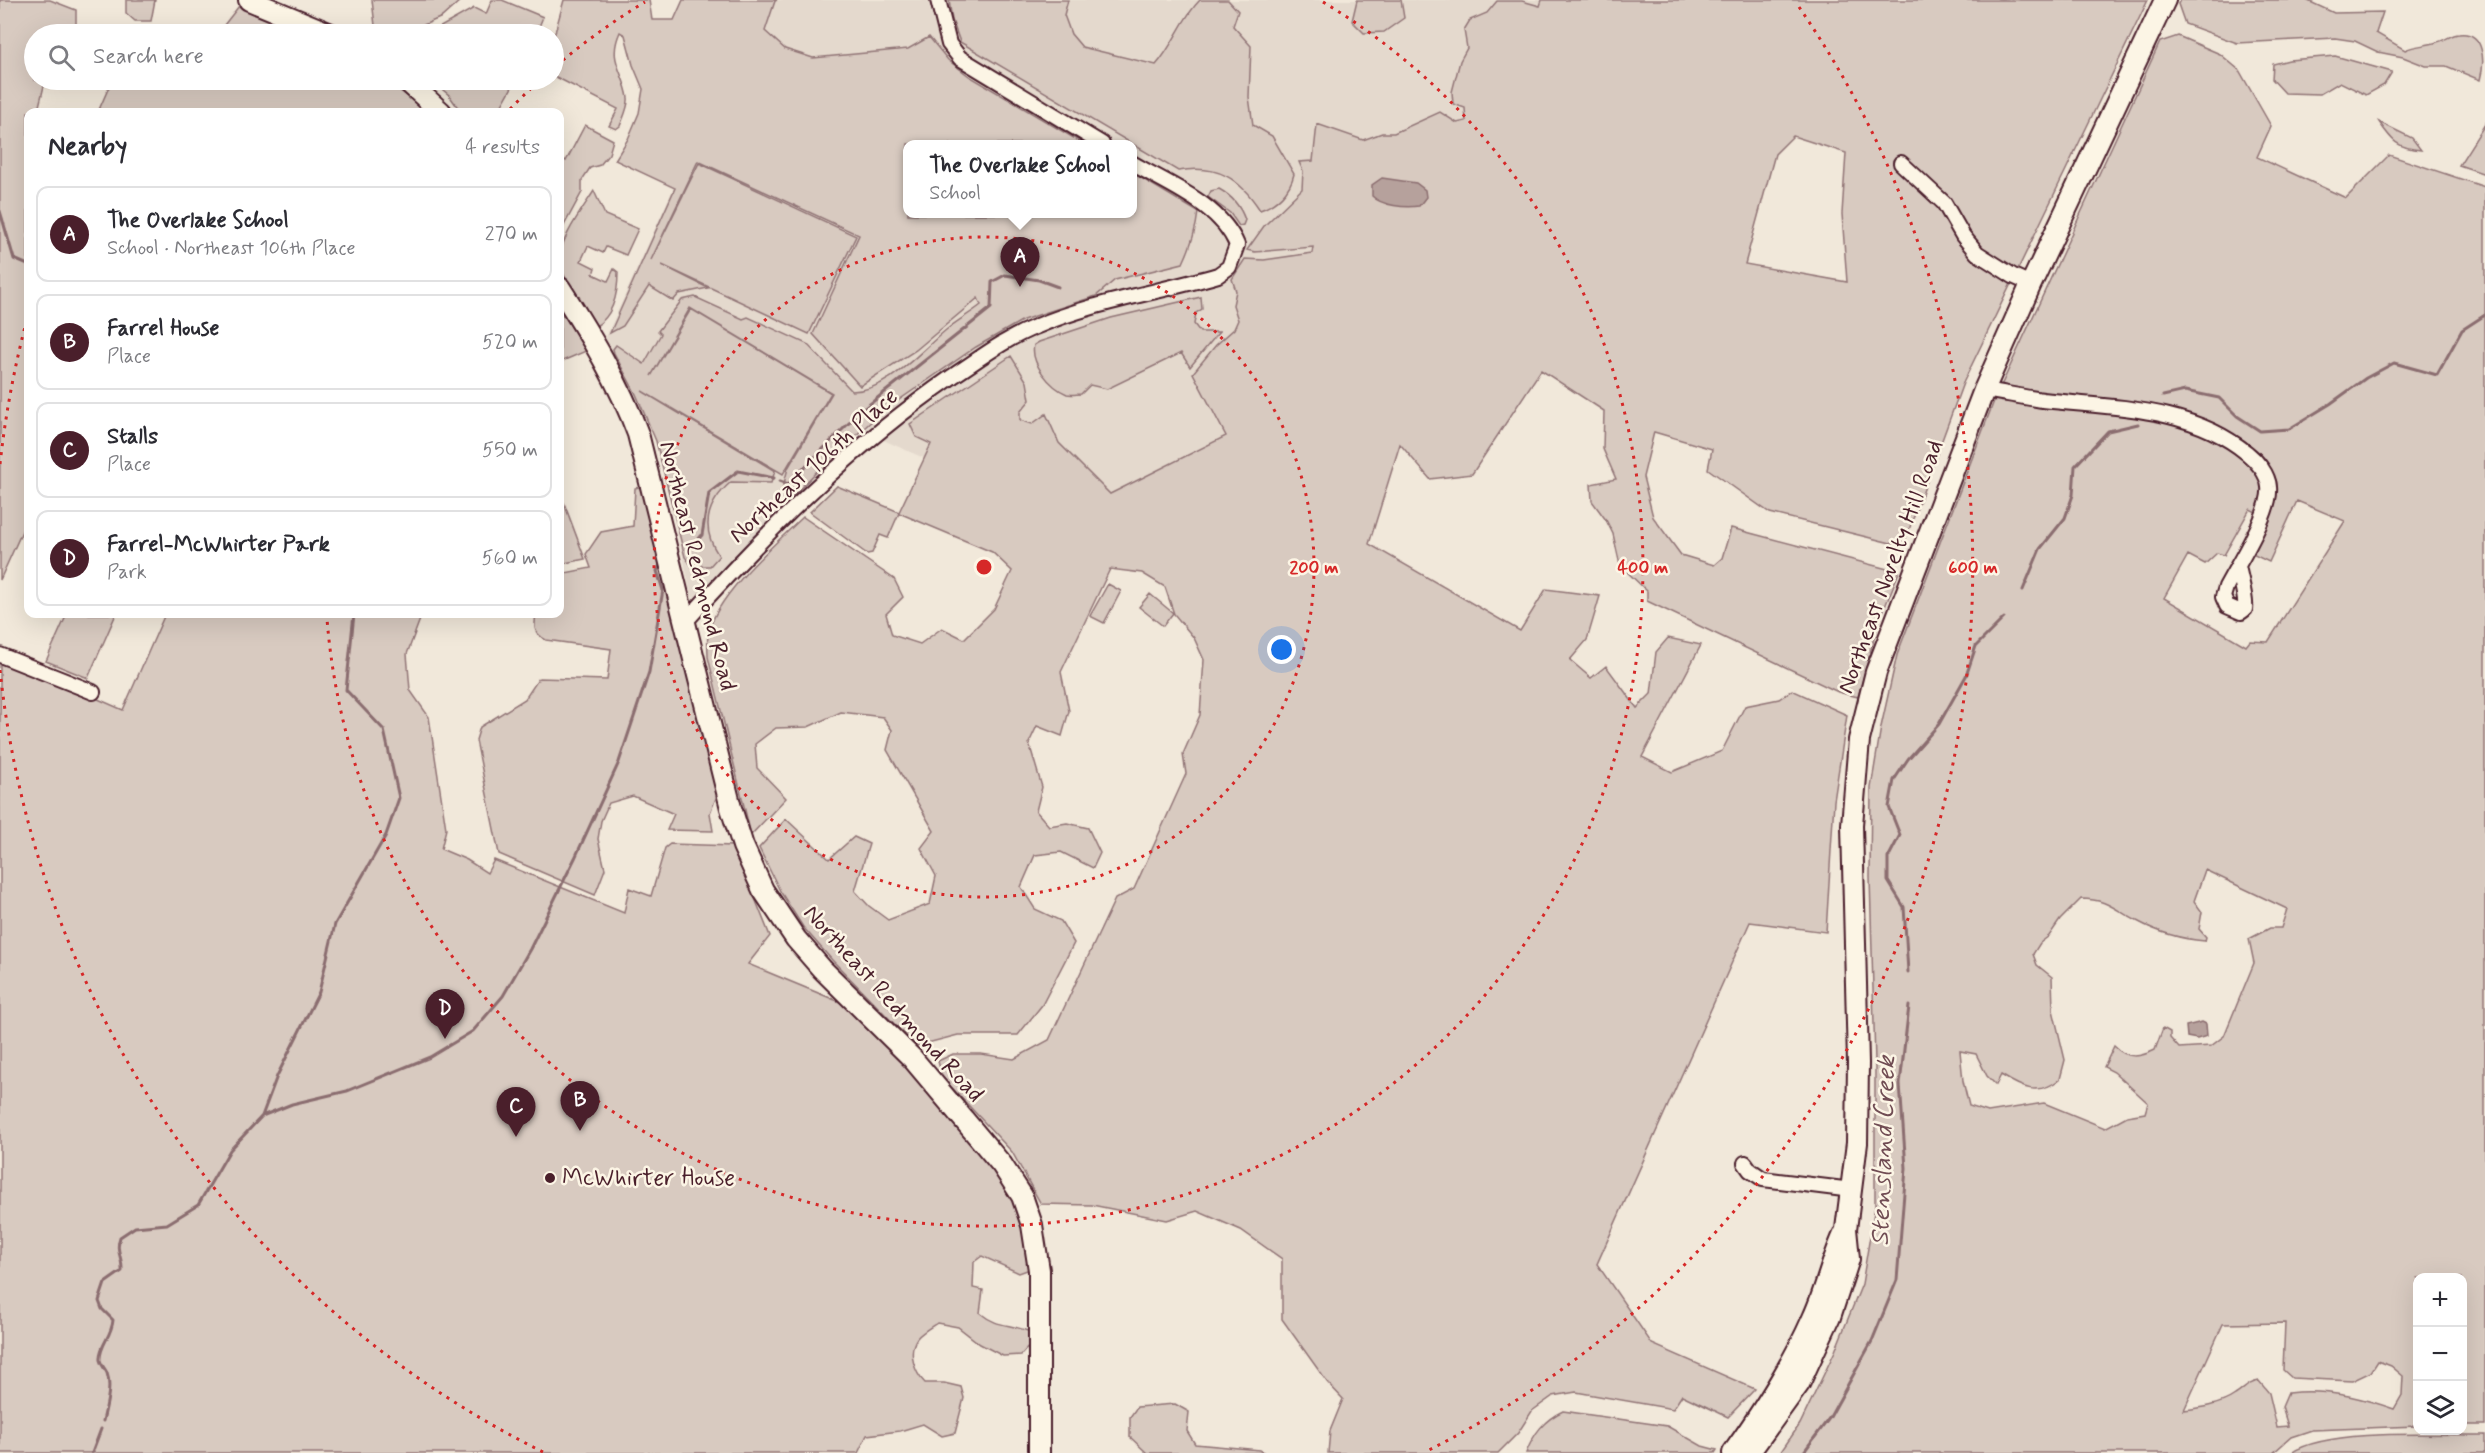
<!DOCTYPE html>
<html lang="en">
<head>
<meta charset="utf-8">
<style>
  body { margin:0; font-family:Mynerve,sans-serif; background:#f7f7f7; color:#2b2b33 }
  .controls { position:absolute; right:18px; bottom:18px; display:grid; overflow:hidden; border-radius:12px; box-shadow:0 6px 24px #0002 }
  .controls button { width:54px; height:54px; display:grid; place-items:center; padding:0; border:0; border-bottom:2px solid #e1e1e2; background:#fff; color:#2b2b33; font:30px sans-serif }
  .you { position:absolute; left:1282px; top:650px; width:21px; height:21px; margin:-15px; border:4px solid #fff; border-radius:50%; background:#1a73e8; box-shadow:0 0 0 9px #1a73e833 }
  .badge { display:grid; place-items:center; width:39px; height:39px; border-radius:50%; background:#4a1f2b; color:#fff; font-size:20px; font-weight:700 }
  .pin { position:absolute; translate:-50% -50px; filter:drop-shadow(0 2px 3px #0008) }
  .pin::after { content:''; position:absolute; top:32px; width:21px; height:18px; background:inherit; clip-path:polygon(0 0,100% 0,50% 100%) }
  .popup { position:absolute; left:903px; top:140px; width:234px; height:78px; box-sizing:border-box; display:grid; place-content:center; border-radius:12px; background:#fff; filter:drop-shadow(0 2px 4px #0005); font-size:20px; white-space:nowrap; color:#7c7c81 }
  .popup b { font-size:22px; color:#2b2b33 }
  .popup::after { content:''; position:absolute; left:50%; top:100%; margin-left:-12px; border:12px solid transparent; border-top-color:#fff }
  .list { margin:0; padding:0; list-style:none }
  h2 { display:flex; justify-content:space-between; align-items:center; height:78px; margin:0; padding:0 24px; font-size:26px }
  h2 small { font-size:20px; font-weight:400; color:#7c7c81 }
  .list li { display:grid; grid-template-columns:39px 1fr auto; gap:18px; align-items:center; box-sizing:border-box; height:96px; margin:0 12px 12px; padding:0 12px; border:2px solid #e1e1e2; border-radius:12px }
  .list b { display:block; font-size:22px; white-space:nowrap }
  .list p { margin:0; font-size:20px; white-space:nowrap; color:#7c7c81 }
  .list em { font-size:20px; font-style:normal; color:#7c7c81 }
  .icon { flex:none; width:33px; height:33px; fill:none; stroke:currentColor; stroke-width:2; stroke-linecap:round; stroke-linejoin:round }
  .map { position:relative; flex:none; width:2485px; height:1453px; overflow:hidden }
  .search { position:absolute; background:#fff; box-shadow:0 6px 24px #0002; left:24px; top:24px; width:540px; height:66px; display:flex; align-items:center; gap:15px; box-sizing:border-box; padding:0 21px; border-radius:33px; color:#7c7c81; font-size:22px }
  .panel { position:absolute; background:#fff; box-shadow:0 6px 24px #0002; left:24px; top:108px; width:540px; height:510px; border-radius:12px }
  .map>svg:first-child { display:block }
  .built { fill:#e4d9cd; fill-rule:evenodd }
  .green { fill:#d8cac0; stroke:#917476; stroke-width:1.5; fill-rule:evenodd }
  .water { fill:#b6a19c; stroke:#8b6d6f; stroke-width:1.5 }
  .lines { fill:none; stroke-linecap:round; stroke-linejoin:round }
  .stream { stroke:#8b6d6f; stroke-width:3 }
  .street-casing { stroke:#4a1f2b; stroke-width:18 }
  .secondary-casing { stroke:#4a1f2b; stroke-width:24 }
  .street { stroke:#fcf5e5; stroke-width:14 }
  .secondary { stroke:#fcf5e5; stroke-width:20 }
  .ring { fill:none; stroke:#d62828; stroke-width:3; stroke-dasharray:3 6 }
  .poi-dot { fill:#4a1f2b; stroke:#fcf5e5; stroke-width:2 }
  .labels { text-anchor:middle; dominant-baseline:central; stroke-width:5; stroke-linejoin:round; paint-order:stroke }
  .street-label { font-size:24px; fill:#4a1f2b; stroke:#fcf5e5 }
  .poi-label { font-size:24px; fill:#4a1f2b; stroke:#fcf5e5; text-anchor:start }
  .water-label { font-size:26px; font-style:italic; fill:#704c53; stroke:#fcf5e5 }
  .centre { fill:#d62828; stroke:#fcf5e5; stroke-width:3 }
  .ring-label { font-size:18px; text-anchor:middle; font-weight:bold; fill:#d62828; stroke:#fcf5e5; stroke-width:5; stroke-linejoin:round; paint-order:stroke }
</style>
</head>
<body>
<div class="map">
<svg width="2485" height="1453" viewBox="0 0 2485 1453">
  <rect width="100%" height="100%" fill="#f1e8da"/>
  <filter id="ink" filterUnits="userSpaceOnUse"><feTurbulence type="fractalNoise" baseFrequency=".0167" numOctaves="2"/><feDisplacementMap in="SourceGraphic" scale="12" xChannelSelector="R" yChannelSelector="G"/><feConvolveMatrix kernelMatrix="1 2 1 2 8 2 1 2 1" color-interpolation-filters="sRGB"/></filter>
  <g filter="url(#ink)">
    <path class="built" d="M759,0H1554L1261,608L863,431L692,599L658,439L605,339ZM908,144H1132V214H908Z"/>
    <path class="green" d="M0,0H50L76,10V34H34V80H48L45,82L38,110L40,112H28V518L0,580Z
      M126,0H155L151,21H135L126,13Z
      M372,0H461L442,17L403,34H376Z
      M492,0H502L543,17L536,34H428L474,8L486,14Z
      M564,0H649L652,20H674L683,0H777L775,1L765,31L785,49L813,58L908,49L929,37L948,60L969,76L1084,144H908V214H1132L1133,173L1198,212C1196,231 1191,246 1183,263L1115,280L1096,296L1023,320L976,347L883,411L824,464L793,496L782,491L788,468L832,393L690,308L651,376L691,309L831,393L783,474L642,391L775,471L771,483L731,482C707,503 700,528 719,556L710,566H692L685,557L656,441L636,394L614,353L613,349L616,345L644,364L661,334L658,331L682,300L695,297L743,319L748,317L807,344L852,391C890,391 922,348 951,326C960,319 971,313 981,305L978,298L916,350L860,386L813,334L859,235L698,161L651,260L699,163L856,236L809,334L662,265L708,288L679,294L673,301L649,286L623,326L610,333L675,188L615,160L628,139L639,113L643,89L633,65L625,35L620,32C607,61 624,71 628,98C629,107 623,118 620,126L616,129L609,126L618,109L554,76V36Z
      M949,0H1068L1064,15L1071,34L1082,47L1156,65C1174,45 1181,19 1200,0H1228L1238,11L1233,26L1251,46L1249,97L1253,125L1272,136L1294,174C1290,191 1277,204 1260,210C1239,178 1218,164 1178,171L960,42L952,20Z
      M1357,0H1401L1404,18L1384,32L1364,33L1352,21Z
      M1542,0H2148L1963,383L1903,546L1770,513L1708,469L1712,449L1654,432L1643,477L1653,517L1681,555L1714,565L1722,558L1731,528L1899,572L1878,624L1858,697L1838,692L1647,601V591L1620,565L1613,534L1606,520L1592,501L1591,484L1616,479L1603,449L1604,411L1541,370L1472,474L1430,479L1400,444L1369,544L1520,631L1546,589L1600,596L1587,640L1570,660L1591,678L1606,666L1637,708L1651,694L1656,652L1668,638L1701,645L1642,757L1672,772L1722,751L1745,706L1779,699L1792,690L1847,715L1834,801L1826,932L1750,922L1597,1264L1652,1344L1755,1389L1728,1417L1682,1395L1673,1409L1576,1392L1553,1396L1532,1411L1518,1433L1498,1453H1328L1330,1431L1343,1399L1327,1382L1282,1319V1259L1241,1230L1197,1211L1167,1220L1092,1205L1041,1204L1012,1152L942,1077L938,1061L953,1054H981L1014,1059L1049,1040L1115,899L1134,889L1186,774L1183,754L1200,715L1204,660L1194,638L1174,614L1165,587L1142,573L1110,569L1061,672L1069,711L1062,736L1037,726L1029,743L1042,787L1036,811L1049,826L1067,823L1088,828L1100,853L1093,868L1061,852L1035,855L1021,887L1035,909L1061,921L1074,943L1042,1005L1018,1035H958L916,1046L832,960L803,927L780,891L759,848L786,819L829,859L854,837L869,844L855,891L869,906L888,920L930,904L936,876L921,848L934,831L887,750L892,730L883,717L841,712L808,727L776,728L755,744L757,768L786,798L751,835L708,657C708,650 707,641 708,634C716,595 775,544 803,517L894,579L903,597L886,614L892,635L920,644L942,628L964,639L994,609L1012,571L992,552L899,513L888,538L880,535L872,553L867,554L810,512L837,486L899,512L931,444L916,437L910,424L1011,356L1027,382L1030,400L1020,412V420L1032,424L1046,414L1059,443L1110,494L1226,436L1193,373L1216,345L1234,329L1238,320L1233,305L1236,291L1232,279L1245,259L1264,260L1312,253L1313,247L1255,252L1247,250L1264,226L1302,189L1303,171L1299,162L1313,161L1317,124L1363,140L1382,133H1394L1440,112L1457,123L1466,121L1465,108L1453,104L1452,92L1460,61L1467,48L1464,30L1470,20L1487,13L1497,1H1522L1540,6ZM1793,136L1846,153L1842,214L1847,282L1745,264L1775,154Z
      M2180,0H2306L2334,13L2383,12L2376,33L2405,50C2416,45 2426,46 2437,42C2444,41 2452,34 2459,34C2485,31 2485,62 2480,80L2446,66H2426L2403,57L2378,52L2355,41L2335,38L2237,43L2185,24L2178,4Z
      M239,6L310,34H217Z
      M2178,36L2220,54L2239,70L2271,126L2257,157L2346,198L2389,155L2485,187V1425H2463L2462,1278H2418L2417,1426L2312,1430L2291,1437L2273,1453H1780L1800,1424L1835,1351L1862,1284L1875,1206V1062L1870,877L1871,788L1881,727L1897,655L1994,401L2160,42ZM2168,410C2207,422 2252,433 2272,472C2274,476 2277,480 2277,484C2278,504 2259,534 2250,553L2269,562L2297,501L2345,521L2268,642L2250,641L2246,646L2164,598L2188,555L2205,564L2217,553L2224,555L2250,509L2258,513L2263,488L2259,470L2211,433ZM2205,870L2287,909L2281,928H2270L2249,939L2254,963L2224,1036L2211,1046L2179,1048L2170,1038V1032L2163,1028L2155,1050C2139,1058 2127,1059 2114,1046L2104,1067L2114,1072L2148,1103L2145,1113L2127,1116L2105,1128L2044,1103L1988,1112L1969,1106L1963,1081L1960,1051L1976,1054L1987,1076L1996,1085L2001,1075C2022,1088 2038,1097 2060,1079L2065,1060L2053,1010L2052,977L2037,965L2033,954L2040,943L2049,936L2060,920L2081,899C2108,899 2115,910 2137,921C2159,933 2181,939 2205,941L2206,937L2199,929L2202,912L2194,901ZM2285,1323L2283,1370L2292,1378L2352,1381L2371,1372L2378,1361L2391,1366L2403,1376L2402,1395L2394,1409C2361,1397 2324,1388 2288,1393L2282,1407L2288,1426L2277,1427L2269,1393L2259,1381C2247,1383 2245,1389 2235,1395C2221,1405 2200,1408 2184,1410L2223,1324Z
      M2335,56L2392,72L2384,85L2366,95L2340,82L2320,94L2285,93L2272,79L2273,64L2289,60Z
      M112,80H387L424,110V112H98Z
      M431,80H516L498,112H461L449,95Z
      M2379,122L2412,138L2421,150C2397,148 2392,141 2379,122Z
      M2485,124V174L2459,165Z
      M585,125L613,140L609,154L600,165L590,168L582,180V192L560,233V156L566,161Z
      M1219,189C1232,196 1240,205 1245,220L1243,225L1239,226L1230,213L1208,197L1211,191Z
      M594,191L605,215L638,229L626,255L606,247L603,253L588,246L581,261L595,268L593,274L608,281L614,269L618,272C618,291 614,315 596,326C588,312 564,280 560,266C554,247 583,208 594,191Z
      M1201,297L1202,309L1196,313L1194,324L1200,332H1219L1190,367L1181,353L1107,389L1090,385L1081,394C1077,394 1071,395 1067,394C1050,387 1030,363 1034,345L1039,342L1111,318Z
      M560,315H564L586,351L560,362Z
      M646,485L718,793L710,813L713,831L667,830L674,814L633,796L609,803L601,821L598,839L605,869L595,895L499,854L476,740L480,727L525,699L539,678L607,680L611,649L546,640C533,633 534,627 536,614H560V574L591,568L586,554L601,532L633,526L635,488Z
      M560,499L564,503L585,559L560,564Z
      M1108,584L1121,591L1104,623L1090,616Z
      M1150,594L1173,613L1163,626L1139,607Z
      M67,614H116L88,678L46,661Z
      M165,614H422L407,654L410,690L429,717L446,829L441,849L467,860L487,873L494,860L624,913L629,888L651,896L665,848L670,844L734,846L770,936L748,964L864,1012L999,1164L1019,1206L1030,1269L1019,1273L982,1256L974,1262L973,1288L983,1290L980,1313C998,1328 1009,1323 1030,1332V1345L1021,1355L1003,1356L980,1344L958,1327L937,1323C931,1327 921,1333 917,1338C907,1353 915,1373 925,1383H944L961,1387L964,1398L955,1433L942,1436L923,1424L900,1431L867,1435L858,1453H0V656L123,710Z
      M1175,1404L1189,1412L1187,1431L1195,1444L1260,1450L1265,1453H1147L1130,1437V1417L1137,1407Z
      M1563,1411L1667,1426L1702,1446L1717,1450L1715,1453H1526C1534,1433 1544,1420 1563,1411Z
      M2485,1435V1453H2291C2327,1428 2439,1435 2485,1435Z"/>
    <path class="water" d="M1382,178L1416,183L1425,190L1426,197L1419,206C1405,208 1382,206 1372,196V185Z
      M2202,1022L2206,1024L2207,1036L2197,1039L2187,1037L2186,1026Z"/>
    <g class="lines">
      <path class="stream" d="M0,211L14,259L28,265
        M2163,396L2185,391L2219,398L2237,416L2260,431L2289,429L2330,404L2366,378L2394,363L2437,375L2462,330L2485,315
        M780,481L788,484L861,411L991,308L992,282L1005,275L1039,280L1058,287
        M689,550L702,535L709,493L738,471L774,478
        M2023,590L2040,549L2065,518L2073,495L2075,466L2108,431L2138,424
        M1908,972L1904,907L1888,881V858L1900,835L1889,807L1894,780L1908,759L1939,724L1966,676L1976,646L2004,618
        M262,1116L292,1104L347,1091L430,1057L473,1031L503,996L530,949L575,858L619,762L649,672L663,590L657,571L661,563
        M103,1421C106,1407 112,1387 107,1373C105,1368 101,1365 100,1360C99,1346 112,1336 113,1320L102,1309L99,1301L105,1283L122,1271C123,1257 115,1252 120,1237L135,1227L167,1224L198,1205L230,1150L262,1116L277,1076L319,992L335,924L386,835L399,798L384,730L346,690L354,614
        M92,1453L101,1429
        M1803,1453L1830,1417L1872,1341L1897,1280L1906,1168L1900,1084L1909,1006"/>
      <defs>
        <path id="street" d="M938,0L949,44L960,58L1102,144
          M1901,163L1944,203L1963,236L1977,253L2013,276L2031,284
          M1984,390C2003,393 2023,397 2043,400C2112,408 2190,406 2247,453C2257,461 2268,474 2269,487C2272,511 2238,564 2226,587L2223,597L2227,606L2241,612L2245,609C2247,600 2240,577 2238,566
          M686,621C767,531 853,445 953,376C979,359 1005,339 1035,327C1093,302 1157,293 1218,275L1229,267L1237,245C1220,204 1169,185 1132,163
          M0,655L93,692
          M1745,1163L1750,1170L1763,1179L1852,1190"/>
        <path id="secondary" d="M249,0L331,34
          M406,80L441,112
          M560,288C590,335 619,382 638,434L731,808L743,846L763,890L796,939L822,969L912,1058L1002,1165L1022,1196L1032,1225L1039,1270V1453
          M1733,1453C1763,1411 1792,1366 1813,1318C1826,1290 1832,1259 1845,1232
          M1749,1453L1799,1384L1830,1317L1849,1259L1846,1229L1857,1143L1858,1063L1852,825L1859,740L1876,672L1984,390L2031,284L2165,0"/>
      </defs>
      <use href="#street" class="street-casing"/>
      <use href="#secondary" class="secondary-casing"/>
      <use href="#street" class="street"/>
      <use href="#secondary" class="secondary"/>
    </g>
  </g>
  <g class="ring">
    <circle cx="984" cy="567" r="330"/>
    <path d="M510 109A659 659 0 0 1 539 81M556 66A659 659 0 0 1 645 2M1323 2A659 659 0 1 1 327 619"/>
    <path d="M543 1452A989 989 0 0 1 0 670M0 464A989 989 0 0 1 27 319M1799 7A989 989 0 0 1 1425 1452"/>
  </g>
  <circle class="poi-dot" cx="550" cy="1178" r="6"/>
  <g class="labels">
    <g class="street-label">
      <text transform="translate(814 466) rotate(-42)">Northeast 106th Place</text>
      <text transform="translate(697 566) rotate(76)">Northeast Redmond Road</text>
      <text transform="translate(1891 567) rotate(-70)">Northeast Novelty Hill Road</text>
      <text transform="translate(893 1004) rotate(48)">Northeast Redmond Road</text>
    </g>
    <g class="poi-label">
      <text x="562" y="1178">McWhirter House</text>
    </g>
    <g class="water-label">
      <text transform="translate(1884 1151) rotate(-88)">Stensland Creek</text>
    </g>
  </g>
  <circle cx="984" cy="567" r="9" class="centre"/>
  <g class="ring-label">
    <text x="1314" y="573">200 m</text>
    <text x="1643" y="573">400 m</text>
    <text x="1973" y="573">600 m</text>
  </g>
</svg>
<div class="controls">
<button>+</button>
<button>−</button>
<button><svg class="icon" aria-label="layers" viewBox="0 0 24 24"><path d="M12 4l9 5-9 5-9-5zM3 14l9 5 9-5"/></svg></button>
</div>
<div class="you"></div>
<div class="pin badge" style="left:1020px;top:287px">A</div>
<div class="popup"><b>The Overlake School</b>School</div>
<div class="pin badge" style="left:580px;top:1131px">B</div>
<div class="pin badge" style="left:516px;top:1137px">C</div>
<div class="pin badge" style="left:445px;top:1039px">D</div>
<div class="search"><svg class="icon" aria-label="search" viewBox="0 0 24 24"><circle cx="10" cy="10" r="6"/><path d="M15 15l6 6"/></svg>Search here</div>
<section class="panel">
<h2>Nearby<small>4 results</small></h2>
<ul class="list">
<li><span class="badge">A</span><div><b>The Overlake School</b><p>School · Northeast 106th Place</p></div><em>270 m</em></li>
<li><span class="badge">B</span><div><b>Farrel House</b><p>Place</p></div><em>520 m</em></li>
<li><span class="badge">C</span><div><b>Stalls</b><p>Place</p></div><em>550 m</em></li>
<li><span class="badge">D</span><div><b>Farrel-McWhirter Park</b><p>Park</p></div><em>560 m</em></li>
</ul>
</section>
</div>
</body>
</html>
